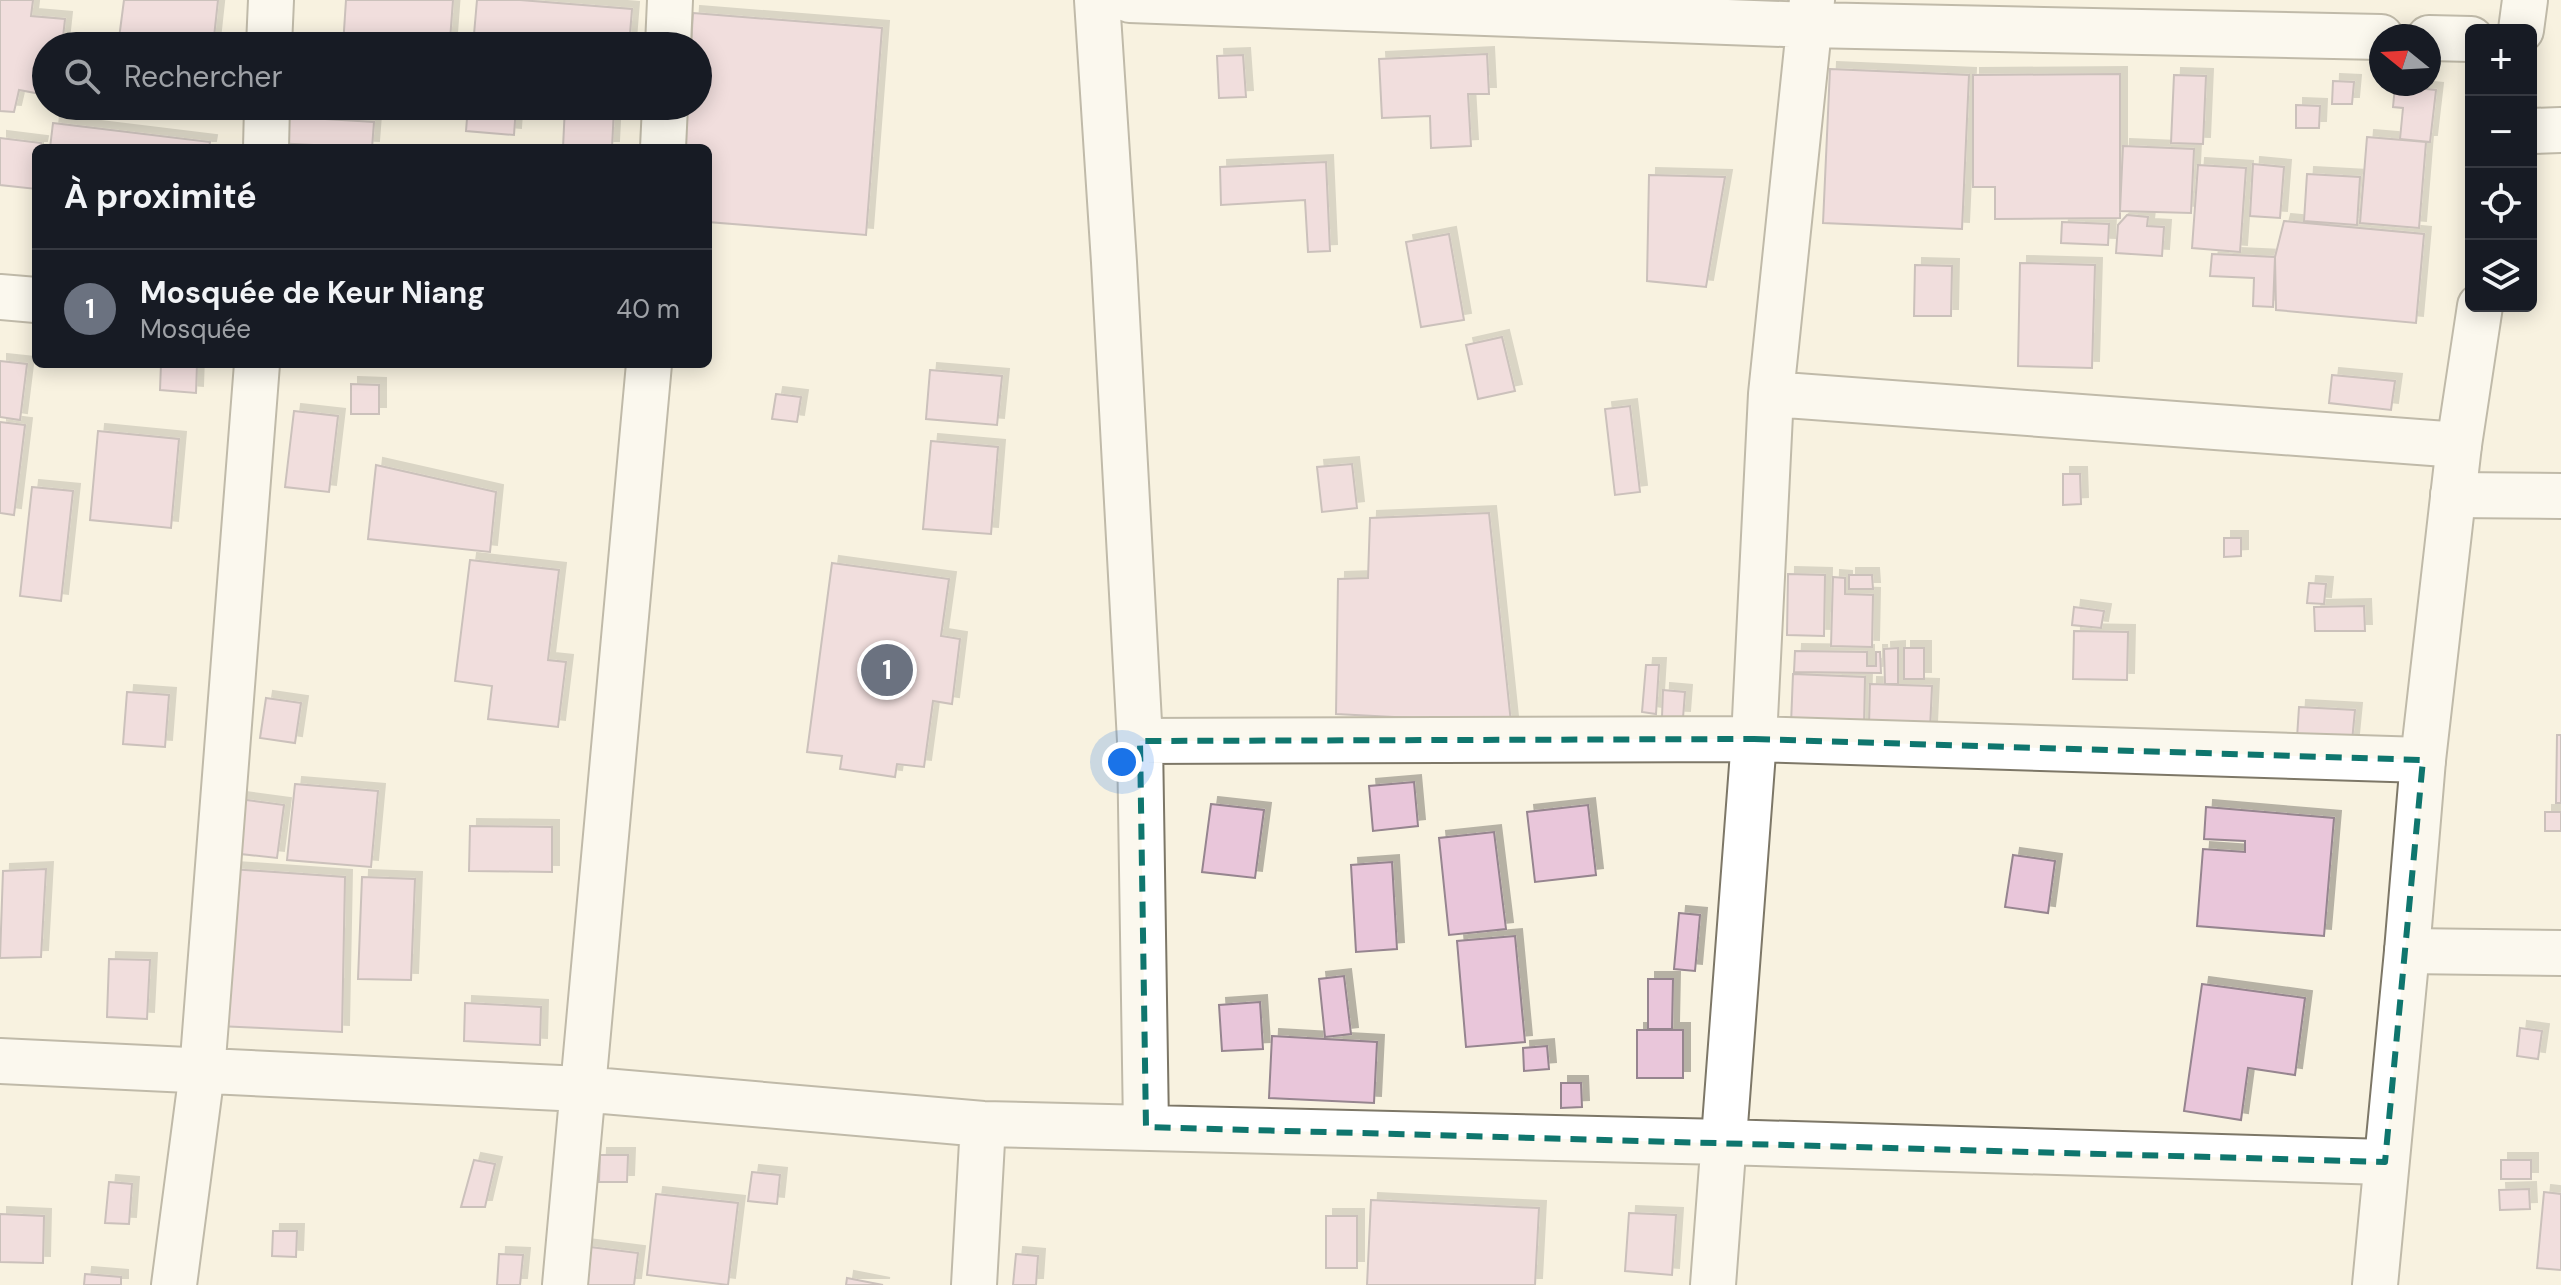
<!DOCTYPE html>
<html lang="fr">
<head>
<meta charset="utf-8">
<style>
  body { margin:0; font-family:"DM Sans",sans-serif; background:#242831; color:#f1f3f6 }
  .controls { position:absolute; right:24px; top:24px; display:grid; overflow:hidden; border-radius:12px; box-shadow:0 4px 20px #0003 }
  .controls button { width:72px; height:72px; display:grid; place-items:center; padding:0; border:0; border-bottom:2px solid #363941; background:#171b24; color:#f1f3f6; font:40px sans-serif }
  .compass { position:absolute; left:2369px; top:24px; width:72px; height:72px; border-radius:50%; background:#171b24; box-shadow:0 4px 20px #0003; rotate:288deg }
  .you { position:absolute; left:1122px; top:762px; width:28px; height:28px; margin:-20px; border:6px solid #fff; border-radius:50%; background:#1a73e8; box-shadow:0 0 0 12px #1a73e833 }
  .badge { display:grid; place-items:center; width:52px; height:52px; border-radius:50%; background:#0b8043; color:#fff; font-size:26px; font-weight:700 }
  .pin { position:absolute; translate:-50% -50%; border:4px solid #fff; box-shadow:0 2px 8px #0006 }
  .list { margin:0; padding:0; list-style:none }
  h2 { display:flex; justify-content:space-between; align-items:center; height:104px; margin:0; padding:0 32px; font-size:34px }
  h2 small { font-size:26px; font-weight:400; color:#9ea1a6 }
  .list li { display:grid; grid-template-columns:52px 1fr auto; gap:24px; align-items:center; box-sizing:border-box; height:120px; padding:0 32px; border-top:2px solid #363941 }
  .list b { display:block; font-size:30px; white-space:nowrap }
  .list p { margin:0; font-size:26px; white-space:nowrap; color:#9ea1a6 }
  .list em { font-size:26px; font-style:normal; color:#9ea1a6 }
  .icon { flex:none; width:44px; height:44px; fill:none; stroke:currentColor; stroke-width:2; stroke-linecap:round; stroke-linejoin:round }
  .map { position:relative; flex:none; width:2561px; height:1285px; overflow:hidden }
  .search { position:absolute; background:#171b24; box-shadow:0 4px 20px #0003; left:32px; top:32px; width:680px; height:88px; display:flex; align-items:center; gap:20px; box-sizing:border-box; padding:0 28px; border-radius:44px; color:#9ea1a6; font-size:30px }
  .panel { position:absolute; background:#171b24; box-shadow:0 4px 20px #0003; left:32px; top:144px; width:680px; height:224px; border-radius:12px }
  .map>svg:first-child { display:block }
  .building { fill:#e9c6da; stroke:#96858f; stroke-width:2; filter:url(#shadow) }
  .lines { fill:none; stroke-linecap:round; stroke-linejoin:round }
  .minor-casing { stroke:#7d7767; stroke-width:48 }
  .tertiary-casing { stroke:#7d7767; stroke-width:48 }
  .minor { stroke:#fff; stroke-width:44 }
  .tertiary { stroke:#fff; stroke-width:44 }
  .marked { fill:none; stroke:#0f766e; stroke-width:6; stroke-dasharray:16 10; stroke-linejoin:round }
</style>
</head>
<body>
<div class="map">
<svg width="2561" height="1285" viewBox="0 0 2561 1285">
  <defs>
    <filter id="shadow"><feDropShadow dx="7" dy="-7" stdDeviation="0" flood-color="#0004"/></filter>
  </defs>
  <rect width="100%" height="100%" fill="#f8f2e0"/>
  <path class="building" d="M0,0H33L31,16L65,19L62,46H46V95L19,90L14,112L0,111Z
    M124,0H218L213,46H118Z
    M346,0H453L450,40H445L444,46H343Z
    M477,0H520L632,9L629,46H473Z
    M693,13L882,28L866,235L708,222V148H682L685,106H698V46H691Z
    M1487,54L1489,94H1468L1471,146L1431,148L1430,116L1382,118L1379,59Z
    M1243,55L1246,97L1219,98L1217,56Z
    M1830,69L1969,75L1962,229L1823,223Z
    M2120,74V218L1995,219V187H1973V75Z
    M2174,75L2206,76L2203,144L2171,143Z
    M2333,81L2354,82L2352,104H2332Z
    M2395,86L2436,90L2430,142L2400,139L2403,108L2393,107Z
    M2296,105L2320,106L2319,128H2296Z
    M379,106H440L439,111Z
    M468,106H516L514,135L466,131Z
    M565,106L614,108L612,148H563Z
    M276,116L374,122L372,148L275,143Z
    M53,123L210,142L209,148H50Z
    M2367,137L2426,142L2419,228L2360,223Z
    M0,138L41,143L40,148H36V189L0,185Z
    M2123,146L2194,149L2191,213L2120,211Z
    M1326,162L1330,251L1308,252L1305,200L1221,205L1220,167Z
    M2253,164L2284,167L2280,218L2250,216Z
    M2198,165L2246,168L2240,252L2192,248Z
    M2307,174L2360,177L2357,225L2304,221Z
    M1649,175L1725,177L1706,287L1647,281Z
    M2127,215L2148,217L2147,226L2164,227L2162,256L2116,253L2118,225Z
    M2284,221L2424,234L2416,323L2276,310L2275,257Z
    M2062,222L2109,224L2108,245L2061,243Z
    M1449,234L1464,320L1421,327L1406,242Z
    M2212,254L2275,257L2273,307L2253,306L2254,278L2210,276Z
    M2020,263L2095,265L2092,368L2018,366Z
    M1915,265L1952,266L1951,316H1914Z
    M1502,337L1515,391L1478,399L1466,345Z
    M0,361L27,364L20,420L0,417Z
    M161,364H197L196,393L160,390Z
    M930,370L1002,376L997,425L926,419Z
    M2332,375L2395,381L2391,410L2329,403Z
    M351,384L379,385V414H351Z
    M776,394L801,397L797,422L772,419Z
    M1630,406L1640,492L1615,495L1605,409Z
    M294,411L338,416L329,492L285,487Z
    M0,422L25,425L14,515L0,513Z
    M98,431L179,439L171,528L90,520Z
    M931,441L998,447L991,534L923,529Z
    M1352,464L1357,508L1322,512L1317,467Z
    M376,465L496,492L490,552L368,539Z
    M2063,474H2080L2081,504L2063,505Z
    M32,487L73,491L61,601L20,596Z
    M1489,513L1511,723L1336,714L1338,579L1368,578L1370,518Z
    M2224,538H2241V556L2224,557Z
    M470,560L559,570L548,660L566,662L558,727L488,719L492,686L455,681Z
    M832,563L949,579L941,636L960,639L952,704L933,701L924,767L897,764L895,777L840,769L842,756L807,752Z
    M1788,574L1825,575L1824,636L1787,635Z
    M1849,575H1872L1873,589H1849Z
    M1833,577L1845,578V594L1873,595L1872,647L1831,646Z
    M2309,583L2326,584L2324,604L2307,603Z
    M2364,606L2365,631H2315L2314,607Z
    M2074,607L2104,611L2101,628L2072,625Z
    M2074,631L2128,632L2127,680L2073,679Z
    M1898,648V684H1885L1884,649Z
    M1904,648H1924V679H1904Z
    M1795,651L1867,652V666H1876V652H1880L1881,673L1794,672Z
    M1646,665H1659L1656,714L1642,712Z
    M1793,674L1865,677L1864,726L1791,724Z
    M1870,684L1932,686L1930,729L1869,726Z
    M1663,690L1685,692L1683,718L1662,717Z
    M127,692L169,695L165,747L123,744Z
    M266,698L301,703L295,743L260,738Z
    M2299,707L2355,710L2352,741L2297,738Z
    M2557,735H2561V803H2556Z
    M1414,782L1418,826L1373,831L1369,786Z
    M295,784L378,791L371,867L287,860Z
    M239,799L284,805L277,858L232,853Z
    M1211,804L1264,810L1255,878L1202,872Z
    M1588,805L1596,875L1535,882L1527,812Z
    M2206,807L2334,818L2324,936L2197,926L2203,849L2245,852V841L2204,839Z
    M2545,812H2561V831H2545Z
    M470,826L552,827V872L469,871Z
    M1494,832L1506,929L1449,935L1439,838Z
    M2013,855L2055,861L2048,913L2005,907Z
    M1392,862L1397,949L1356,952L1351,865Z
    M46,869L41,957L0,958L3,871Z
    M230,869L345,877L342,1032L218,1026Z
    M362,877L415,879L411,980L358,979Z
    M1679,913L1700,915L1695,971L1674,969Z
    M1515,936L1525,1042L1466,1047L1457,941Z
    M109,959L150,960L147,1019L107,1017Z
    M1344,976L1351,1034L1325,1037L1319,979Z
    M1648,979H1673L1672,1029H1648Z
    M2202,984L2305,998L2295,1075L2248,1068L2241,1120L2184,1111Z
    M1260,1002L1263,1049L1222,1051L1219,1005Z
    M465,1003L541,1007L540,1045L464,1041Z
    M2520,1028L2542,1031L2538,1059L2517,1056Z
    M1637,1030H1683V1078H1637Z
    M1272,1036L1377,1042L1374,1103L1269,1098Z
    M1547,1046L1549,1069L1524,1071L1523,1048Z
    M1561,1083H1581L1582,1107L1561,1108Z
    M600,1155H628L627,1182H599Z
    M474,1160L495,1164L485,1207H461Z
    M2501,1160H2531V1179H2501Z
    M752,1172L780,1175L777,1204L748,1201Z
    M109,1182L132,1184L129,1224L105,1223Z
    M2529,1189L2530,1209L2500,1210L2499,1190Z
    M2544,1192L2561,1194V1270L2537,1268Z
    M656,1194L738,1203L728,1285L647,1275Z
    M1371,1200L1539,1208L1535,1285H1367Z
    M1629,1213L1676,1215L1672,1275L1625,1271Z
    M0,1214L44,1216L43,1263L0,1262Z
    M1326,1216H1357V1268H1326Z
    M273,1231H297L296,1257L272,1256Z
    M582,1246L638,1253L634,1285H577Z
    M499,1254L523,1255L520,1285H497Z
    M1016,1254L1038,1256L1036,1285H1013Z
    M85,1274L121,1277V1285H84Z
    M847,1278L883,1285H846Z"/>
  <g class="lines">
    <defs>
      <path id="minor" d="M1097,0L1114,262L1140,741L1146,1127
        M1130,0L1809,25L2381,37
        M2429,38L2471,39
        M269,46L271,0
        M668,46L670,0
        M2531,131L2561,130
        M266,148L267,106
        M663,148L665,106
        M0,297L36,300
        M1771,394L2459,445
        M2453,495L2561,496
        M1140,741L1754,739L2423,760
        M2407,951L2561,953
        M0,1061L581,1089L983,1124L1724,1142L2385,1162
        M174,1285L202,1072L257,364
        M565,1285L649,364
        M974,1285L983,1124
        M1713,1285L1754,739L1771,394L1812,0"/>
      <path id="tertiary" d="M2521,30L2525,0
        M2375,1285L2407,951L2423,760L2459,445L2480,306"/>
    </defs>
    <use href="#minor" class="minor-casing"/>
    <use href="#tertiary" class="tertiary-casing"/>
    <use href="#minor" class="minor"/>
    <use href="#tertiary" class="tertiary"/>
  </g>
  <path d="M0 0H2561V1285H0ZM1754,739L2423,760L2385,1162L1146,1127L1140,741Z" fill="#f8f2e0" fill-opacity=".55" fill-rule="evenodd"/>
  <path class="marked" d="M1754,739L2423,760L2385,1162L1146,1127L1140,741Z"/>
</svg>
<div class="controls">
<button>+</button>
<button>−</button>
<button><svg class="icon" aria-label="locate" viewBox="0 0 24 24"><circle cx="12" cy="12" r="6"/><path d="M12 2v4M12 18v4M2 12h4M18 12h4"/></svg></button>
<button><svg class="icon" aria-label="layers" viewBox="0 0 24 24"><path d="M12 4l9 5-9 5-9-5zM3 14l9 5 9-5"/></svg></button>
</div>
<svg class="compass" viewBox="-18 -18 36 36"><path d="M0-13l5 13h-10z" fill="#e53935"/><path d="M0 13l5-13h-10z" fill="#9ea1a6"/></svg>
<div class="you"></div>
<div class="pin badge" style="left:887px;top:670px;background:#6b7280">1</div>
<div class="search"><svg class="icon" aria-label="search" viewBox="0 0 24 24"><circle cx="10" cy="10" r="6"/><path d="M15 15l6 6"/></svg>Rechercher</div>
<section class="panel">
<h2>À proximité<small></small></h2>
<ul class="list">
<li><span class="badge" style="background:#6b7280">1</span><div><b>Mosquée de Keur Niang</b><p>Mosquée</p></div><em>40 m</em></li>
</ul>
</section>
</div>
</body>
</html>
